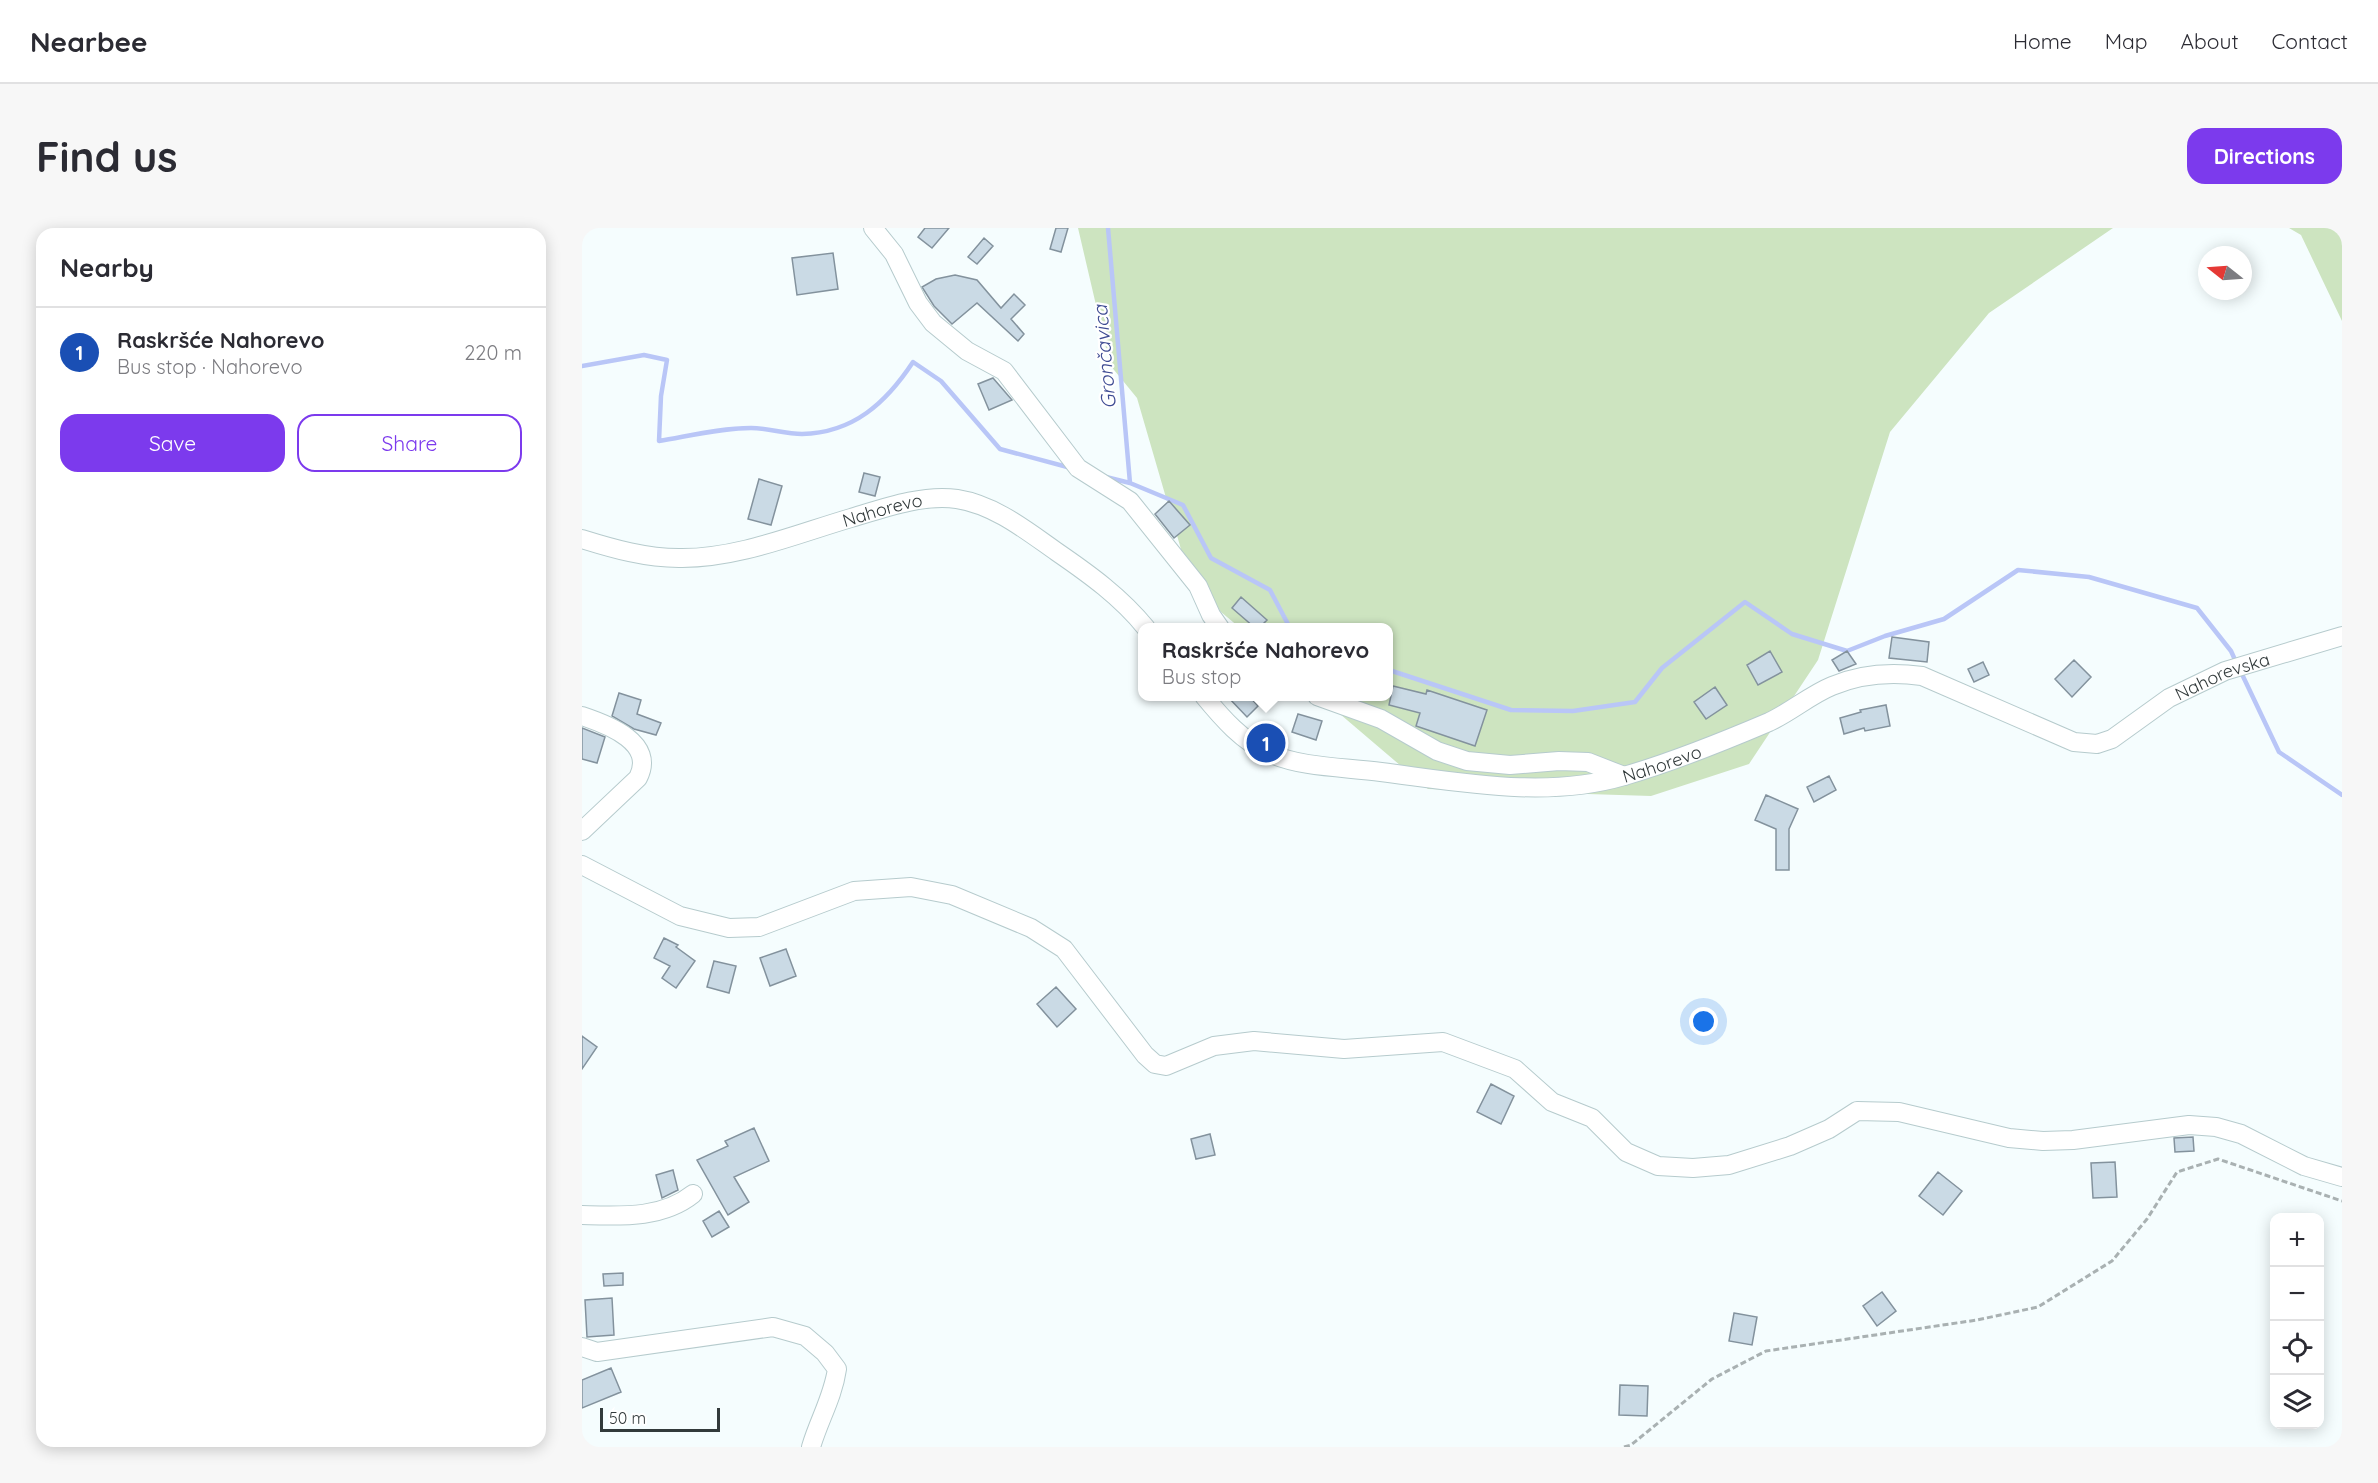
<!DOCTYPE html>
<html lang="en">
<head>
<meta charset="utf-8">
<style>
  body { margin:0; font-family:Quicksand,sans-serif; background:#f7f7f7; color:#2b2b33 }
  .controls { position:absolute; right:18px; bottom:18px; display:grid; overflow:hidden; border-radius:12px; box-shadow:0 3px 15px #0003 }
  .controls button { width:54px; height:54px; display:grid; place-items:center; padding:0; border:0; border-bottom:2px solid #e1e1e2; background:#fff; color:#2b2b33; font:30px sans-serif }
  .compass { position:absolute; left:1616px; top:18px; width:54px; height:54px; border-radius:50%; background:#fff; box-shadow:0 3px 15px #0003; rotate:287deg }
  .scale { position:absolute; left:18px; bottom:15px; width:120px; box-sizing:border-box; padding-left:6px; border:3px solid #323a3b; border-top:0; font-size:16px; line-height:21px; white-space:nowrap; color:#323a3b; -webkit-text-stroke:4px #fff; paint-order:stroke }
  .you { position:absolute; left:1122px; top:794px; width:21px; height:21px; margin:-15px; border:4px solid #fff; border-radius:50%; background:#1a73e8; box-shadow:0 0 0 9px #1a73e833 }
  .badge { display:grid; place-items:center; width:39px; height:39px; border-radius:50%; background:#7c3aed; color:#fff; font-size:20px; font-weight:700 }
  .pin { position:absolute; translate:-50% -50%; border:3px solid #fff; box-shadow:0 2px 6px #0006 }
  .popup { position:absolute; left:556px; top:395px; width:255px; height:78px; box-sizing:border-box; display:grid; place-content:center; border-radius:12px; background:#fff; filter:drop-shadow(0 2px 4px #0005); font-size:20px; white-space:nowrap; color:#7c7c81 }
  .popup b { font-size:22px; color:#2b2b33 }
  .popup::after { content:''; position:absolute; left:50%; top:100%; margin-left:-12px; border:12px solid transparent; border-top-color:#fff }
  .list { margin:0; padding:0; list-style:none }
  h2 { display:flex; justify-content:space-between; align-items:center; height:78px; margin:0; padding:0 24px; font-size:26px }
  h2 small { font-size:20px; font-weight:400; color:#7c7c81 }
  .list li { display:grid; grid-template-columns:39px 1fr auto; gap:18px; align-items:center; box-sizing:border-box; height:90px; padding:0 24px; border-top:2px solid #e1e1e2 }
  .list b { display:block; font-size:22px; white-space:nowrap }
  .list p { margin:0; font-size:20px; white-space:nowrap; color:#7c7c81 }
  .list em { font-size:20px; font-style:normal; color:#7c7c81 }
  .actions { display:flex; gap:12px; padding:18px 24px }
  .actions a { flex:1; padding:14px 0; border:2px solid #7c3aed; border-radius:18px; text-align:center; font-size:21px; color:#7c3aed }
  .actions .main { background:#7c3aed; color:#fff }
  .icon { flex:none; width:33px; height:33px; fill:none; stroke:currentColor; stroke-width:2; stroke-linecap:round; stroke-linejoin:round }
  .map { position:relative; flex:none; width:1760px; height:1219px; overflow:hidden; border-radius:18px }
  header { display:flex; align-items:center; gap:36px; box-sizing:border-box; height:84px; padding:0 30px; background:#fff; border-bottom:2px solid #e1e1e2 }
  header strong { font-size:28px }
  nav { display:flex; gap:33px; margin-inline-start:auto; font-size:21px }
  .intro { display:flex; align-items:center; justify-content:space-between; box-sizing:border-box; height:144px; padding:0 36px }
  h1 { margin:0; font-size:42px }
  .button { padding:15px 27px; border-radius:18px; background:#7c3aed; color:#fff; font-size:21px; font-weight:700 }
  main { display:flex; gap:36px; padding:0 36px }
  aside { flex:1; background:#fff; border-radius:18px; box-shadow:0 3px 15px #0003 }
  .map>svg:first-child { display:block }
  .green { fill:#cde4c0 }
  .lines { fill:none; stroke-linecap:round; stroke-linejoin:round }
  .stream { stroke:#b9c6f7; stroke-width:4.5 }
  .building { fill:#cadae5; stroke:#83929d; stroke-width:1.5 }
  .minor-casing { stroke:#b6cbcd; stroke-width:20 }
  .path { stroke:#a9b1b2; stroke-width:3; stroke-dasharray:6 3; stroke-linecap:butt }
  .minor { stroke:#fff; stroke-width:18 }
  .labels { text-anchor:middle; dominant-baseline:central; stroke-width:4.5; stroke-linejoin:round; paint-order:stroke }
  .street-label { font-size:18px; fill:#323a3b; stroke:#fff }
  .water-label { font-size:20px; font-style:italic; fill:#3e4b93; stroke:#fff }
</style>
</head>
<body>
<header>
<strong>Nearbee</strong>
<nav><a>Home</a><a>Map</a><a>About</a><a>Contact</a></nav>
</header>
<div class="intro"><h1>Find us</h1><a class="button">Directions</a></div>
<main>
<aside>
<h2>Nearby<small></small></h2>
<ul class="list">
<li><span class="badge" style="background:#1a4fb4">1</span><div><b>Raskršće Nahorevo</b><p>Bus stop · Nahorevo</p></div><em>220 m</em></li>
</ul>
<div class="actions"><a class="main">Save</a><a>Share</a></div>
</aside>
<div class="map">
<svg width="1760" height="1219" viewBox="0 0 1760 1219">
  <rect width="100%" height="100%" fill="#f5fdfe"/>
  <path class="green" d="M496,0H1531L1407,85L1308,204L1236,432L1167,536L1069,568L846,561L738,469L807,468V400L657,399L639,384L603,335L555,170L528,137Z
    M1707,0H1760V93L1719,7Z"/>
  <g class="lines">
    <path class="stream" d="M526,0L548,255
      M0,138L62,127L85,132L79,168L77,213C107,208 139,200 169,200C186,200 203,206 220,206C271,205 304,175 331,134L359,153L418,221L489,240
      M524,249L548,255L601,277L629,330L688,362L708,400
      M807,442L929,482L991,483L1053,474L1080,440L1163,374L1210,406L1265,423L1303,408L1362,391L1436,342L1507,349L1615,380L1649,423L1654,434
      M1658,442L1697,524L1760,567"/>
  </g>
  <path class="building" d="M343,0H367L350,20L336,9Z
    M474,0H486L479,24L468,21Z
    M402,10L411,18L395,36L386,29Z
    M251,25L256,61L215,67L210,30Z
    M373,47L395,52L419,80L432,66L443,77L429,91L442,106L436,113L395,75L370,96L352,78L340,59L354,51Z
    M411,150L430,172L407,182L396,156Z
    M282,245L298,249L293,268L277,264Z
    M177,251L200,258L189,297L166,291Z
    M587,273L608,297L592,310L573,286Z
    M659,369L685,392L678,399H672L650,380Z
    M1310,409L1347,414L1345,434L1307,430Z
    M1188,423L1200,444L1176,457L1165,437Z
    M1265,423L1274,436L1257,443L1250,432Z
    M1492,432L1509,449L1490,469L1473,451Z
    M1401,434L1407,447L1392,454L1386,441Z
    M811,458L844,466L845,462L905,482L893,518L834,498L838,485L807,477Z
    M1133,459L1145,477L1124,491L1112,474Z
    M37,465L59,472L55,486L79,495L74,507L52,501L30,488Z
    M645,468H667L676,478L665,489Z
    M1304,477L1308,498L1283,503L1282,500L1262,506L1258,490L1279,484L1278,482Z
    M716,486L740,493L734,512L710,504Z
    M0,500L23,509L15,535L0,531Z
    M1247,548L1254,562L1232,574L1225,559Z
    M1184,567L1216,581L1207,601V642H1194V601L1173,592Z
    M82,710L96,717L94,719L113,733L94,760L80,750L88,738L72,730Z
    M204,721L214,748L188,758L178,730Z
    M132,733L154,738L147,765L125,759Z
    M474,759L494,781L475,799L455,776Z
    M0,808L15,819L0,841Z
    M909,856L932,868L919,896L895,884Z
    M172,900L187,933L152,949L167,974L146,987L115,932L146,918L143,913Z
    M628,906L633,927L614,931L609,911Z
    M1611,909L1612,923L1593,924L1592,910Z
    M1533,934L1535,969L1511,970L1509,935Z
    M91,942L96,962L80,970L74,947Z
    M1356,944L1380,963L1361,987L1337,968Z
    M137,983L147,999L130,1009L121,993Z
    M41,1045V1057L22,1058L21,1046Z
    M1300,1064L1314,1083L1295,1098L1281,1078Z
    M30,1070L32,1107L5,1109L3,1072Z
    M1152,1085L1175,1089L1170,1117L1147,1113Z
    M29,1140L39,1164L0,1180V1152Z
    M1038,1157L1066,1158L1065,1188L1037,1187Z"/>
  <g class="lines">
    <defs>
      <g id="minor">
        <path d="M291,0L312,26L336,75L351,95L385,123L422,143L496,240L548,273L616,358L629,387L638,400"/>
        <path id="s1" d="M0,311C32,321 64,330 97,330C155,331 214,306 269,290C302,280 341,266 375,271C413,277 445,303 475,324C507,346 539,369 564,400"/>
        <path id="s2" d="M622,468C640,490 661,514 687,525C720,540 763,539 799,544C878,554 964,571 1042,548C1091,534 1140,514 1187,494C1209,484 1228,467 1250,458C1278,446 1311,444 1340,448L1492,514L1515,516L1530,511L1587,470L1643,443L1760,408"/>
        <path d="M735,468L799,491L855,523L885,533L928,537L977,533L1006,534L1042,548"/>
        <path d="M0,488C27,497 74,515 56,550L0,603"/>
        <path d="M0,637L98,688L147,700L177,699L272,663L329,659L370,667L449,700L482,721L563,827L573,836L584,838L632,818L672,813L762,821L861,814L933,841L970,874L1010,890L1044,924L1076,938L1111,940L1147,937L1208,918L1247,901L1275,883L1317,884L1427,910L1461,913L1491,912L1607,897L1634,899L1659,906L1722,938L1760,949"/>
        <path d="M0,987C38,988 80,991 111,966"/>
        <path d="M0,1119L15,1124L191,1099L223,1108L243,1125L255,1141C251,1169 237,1192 229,1219"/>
      </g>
    </defs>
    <use href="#minor" class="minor-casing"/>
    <path class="path" d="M1042,1219L1049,1217L1130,1151L1184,1123L1395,1092L1456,1079L1530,1033L1565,991L1595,944L1636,931L1760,973"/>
    <use href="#minor" class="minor"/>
  </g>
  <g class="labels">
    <g class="street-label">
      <text stroke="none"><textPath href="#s1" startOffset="309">Nahorevo</textPath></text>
      <text stroke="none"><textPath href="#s2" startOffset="1098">Nahorevska</textPath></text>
      <text stroke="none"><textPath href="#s2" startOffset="486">Nahorevo</textPath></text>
    </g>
    <g class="water-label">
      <text transform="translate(522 129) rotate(-95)">Grončavica</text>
    </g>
  </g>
</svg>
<div class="controls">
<button>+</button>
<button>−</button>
<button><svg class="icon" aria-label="locate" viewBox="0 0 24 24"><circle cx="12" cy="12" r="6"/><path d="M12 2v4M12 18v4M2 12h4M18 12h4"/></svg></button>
<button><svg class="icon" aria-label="layers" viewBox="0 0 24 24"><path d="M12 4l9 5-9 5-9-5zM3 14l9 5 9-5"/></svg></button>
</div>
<svg class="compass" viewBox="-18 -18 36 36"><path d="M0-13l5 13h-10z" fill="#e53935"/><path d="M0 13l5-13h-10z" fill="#7c7c81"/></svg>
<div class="scale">50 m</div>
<div class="you"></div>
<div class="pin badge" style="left:684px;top:515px;background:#1a4fb4">1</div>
<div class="popup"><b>Raskršće Nahorevo</b>Bus stop</div>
</div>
</main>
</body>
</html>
